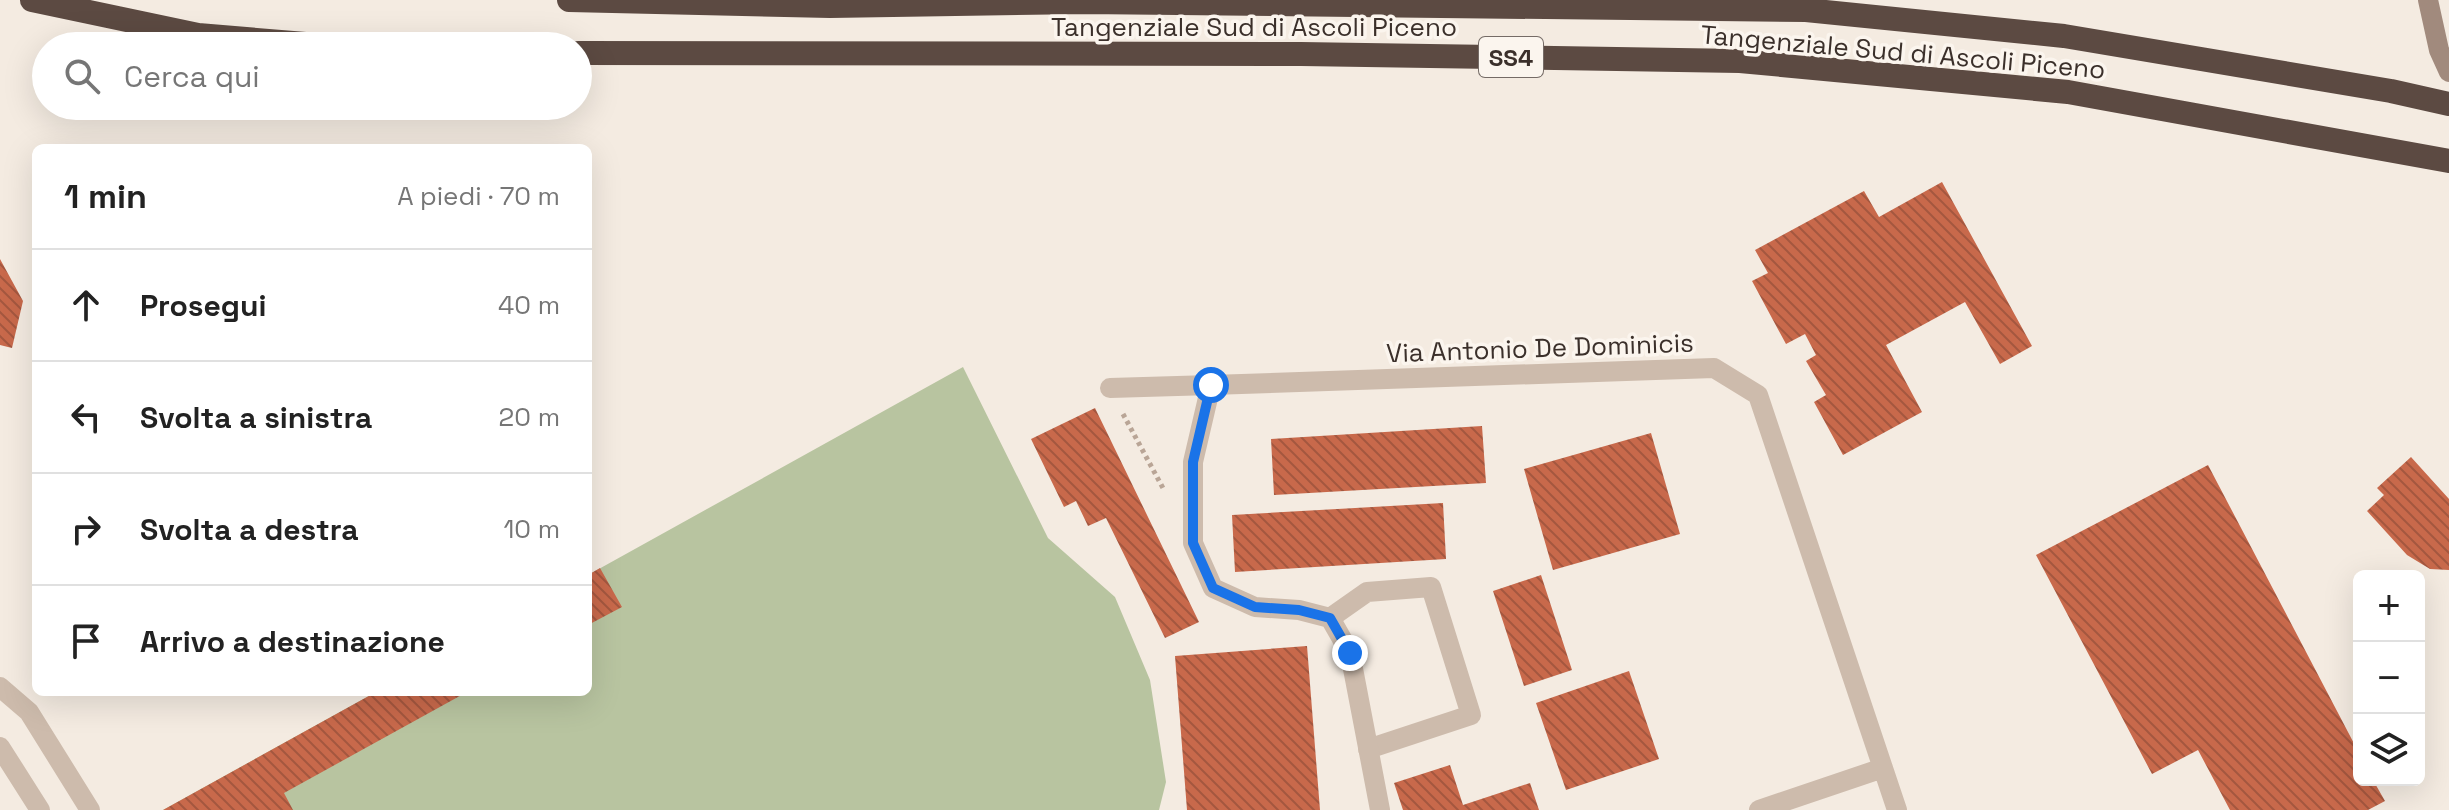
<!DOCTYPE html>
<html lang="it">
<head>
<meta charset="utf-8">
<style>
  body { margin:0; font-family:"Space Grotesk",sans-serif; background:#f2f2f2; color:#222 }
  .controls { position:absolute; right:24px; bottom:24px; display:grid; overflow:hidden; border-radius:12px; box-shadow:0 8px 32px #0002 }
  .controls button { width:72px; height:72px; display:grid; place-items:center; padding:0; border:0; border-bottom:2px solid #e0e0e0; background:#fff; color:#222; font:40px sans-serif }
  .stop { position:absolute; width:24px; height:24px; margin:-18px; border:6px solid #1a73e8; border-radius:50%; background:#fff }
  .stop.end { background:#1a73e8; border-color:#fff; box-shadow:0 2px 8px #0008 }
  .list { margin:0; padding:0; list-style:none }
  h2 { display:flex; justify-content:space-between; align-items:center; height:104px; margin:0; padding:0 32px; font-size:34px }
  h2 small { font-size:26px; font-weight:400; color:#767676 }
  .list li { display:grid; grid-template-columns:52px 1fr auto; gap:24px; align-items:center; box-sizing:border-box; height:112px; padding:0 32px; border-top:2px solid #e0e0e0 }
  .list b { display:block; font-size:30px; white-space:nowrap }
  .list em { font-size:26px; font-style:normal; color:#767676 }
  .icon { flex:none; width:44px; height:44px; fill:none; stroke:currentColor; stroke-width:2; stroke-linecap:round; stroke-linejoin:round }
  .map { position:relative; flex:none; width:2449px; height:810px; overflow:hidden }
  .search { position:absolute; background:#fff; box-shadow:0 8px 32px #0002; left:32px; top:32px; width:560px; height:88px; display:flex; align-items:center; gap:20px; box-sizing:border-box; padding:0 28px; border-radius:44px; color:#767676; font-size:30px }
  .panel { position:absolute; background:#fff; box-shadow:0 8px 32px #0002; left:32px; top:144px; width:560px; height:552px; border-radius:12px }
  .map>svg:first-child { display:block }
  .park { fill:#b8c4a0 }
  .building { fill:url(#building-back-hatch) }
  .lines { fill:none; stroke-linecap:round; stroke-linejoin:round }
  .path { stroke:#b9a596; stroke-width:5; stroke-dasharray:4 4; stroke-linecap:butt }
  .lane { stroke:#cdbbac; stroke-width:20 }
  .street { stroke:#cdbbac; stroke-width:20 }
  .secondary { stroke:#a18a7d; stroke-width:20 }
  .highway { stroke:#5c4a42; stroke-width:24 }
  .route { stroke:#1a73e8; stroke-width:10 }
  .labels { text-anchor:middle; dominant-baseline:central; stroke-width:7; stroke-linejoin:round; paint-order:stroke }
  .shield { fill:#fbf5ee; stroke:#756b66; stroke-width:2 }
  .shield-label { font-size:24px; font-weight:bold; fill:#3b302b }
  .street-label { font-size:26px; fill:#3b302b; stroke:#fbf5ee }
</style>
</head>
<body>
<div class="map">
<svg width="2449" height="810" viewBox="0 0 2449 810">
  <defs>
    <pattern id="building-back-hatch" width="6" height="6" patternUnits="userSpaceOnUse" patternTransform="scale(2)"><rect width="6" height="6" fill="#c8694b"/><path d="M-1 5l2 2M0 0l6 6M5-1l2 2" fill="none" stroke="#a4573f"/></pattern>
  </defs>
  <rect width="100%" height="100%" fill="#f4ebe1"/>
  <path class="park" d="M963,367L1048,538L1115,597L1150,680L1166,782L1159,810H163L376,692H588V575Z"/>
  <path class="building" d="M1942,182L2032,346L2000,364L1965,302L1886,345L1922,412L1843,455L1814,402L1826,395L1806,361L1816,355L1805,334L1786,344L1752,281L1768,273L1755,250L1864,191L1879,217Z
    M0,259L23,301L12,348L0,345Z
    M1095,408L1199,622L1165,638L1106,518L1088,526L1076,501L1064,507L1031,439Z
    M1482,426L1486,483L1274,495L1271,439Z
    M1651,433L1680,534L1553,570L1524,469Z
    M2411,457L2449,499V570L2430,569L2407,555L2367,511L2384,495L2377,488Z
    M2208,465L2359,753V780H2373L2385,801L2368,810H2230L2198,750L2152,774L2036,555Z
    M1443,503L1446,559L1235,572L1232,515Z
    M600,568L622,607L588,625V575Z
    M1541,575L1572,670L1524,686L1493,591Z
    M1307,646L1320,810H1187L1175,656Z
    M1629,671L1659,759L1566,790L1536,703Z
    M376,692H467L284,793L293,810H163Z
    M1450,765L1463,805L1530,783L1539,810H1403L1394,783Z"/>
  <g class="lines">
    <path class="path" d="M1123,414L1164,490"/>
    <path class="lane" d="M1330,618L1367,592L1431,587L1471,715L1368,749"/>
    <path class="street" d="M1110,388L1211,385
      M0,687L29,712L90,810
      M0,747L40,810
      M1380,810L1350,653L1330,618L1299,610L1255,607L1213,588L1193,543V462L1211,385L1714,368L1758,395L1897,810
      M1759,810L1883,768"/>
    <path class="secondary" d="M2428,0L2439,50L2449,72"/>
    <path class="highway" d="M32,0L198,35L330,46
      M569,0L830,6L1085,2L1806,10L2064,36L2391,91L2449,104
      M578,53L1301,54L1740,61L2068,92L2449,161"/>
  </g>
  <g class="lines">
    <path class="route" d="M1211,385L1193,462V543L1213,588L1255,607L1299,610L1330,618L1350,653"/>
  </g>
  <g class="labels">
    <rect class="shield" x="1479" y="37" width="64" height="40" rx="6"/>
    <g class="shield-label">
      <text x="1511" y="57">SS4</text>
    </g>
    <g class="street-label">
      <text x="1254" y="27">Tangenziale Sud di Ascoli Piceno</text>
      <text transform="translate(1903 52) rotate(5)">Tangenziale Sud di Ascoli Piceno</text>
      <text transform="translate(1540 348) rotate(-2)">Via Antonio De Dominicis</text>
    </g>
  </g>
</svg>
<div class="controls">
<button>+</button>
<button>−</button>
<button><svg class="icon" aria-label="layers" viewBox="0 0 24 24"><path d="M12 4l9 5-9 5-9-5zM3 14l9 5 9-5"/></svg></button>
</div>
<div class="stop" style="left:1211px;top:385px"></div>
<div class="stop end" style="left:1350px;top:653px"></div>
<div class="search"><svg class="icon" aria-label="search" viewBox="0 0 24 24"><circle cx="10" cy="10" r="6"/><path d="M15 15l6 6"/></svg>Cerca qui</div>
<section class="panel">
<h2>1 min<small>A piedi · 70 m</small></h2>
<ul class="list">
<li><svg class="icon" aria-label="ahead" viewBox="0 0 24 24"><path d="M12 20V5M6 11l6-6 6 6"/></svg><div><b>Prosegui</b></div><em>40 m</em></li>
<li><svg class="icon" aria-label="left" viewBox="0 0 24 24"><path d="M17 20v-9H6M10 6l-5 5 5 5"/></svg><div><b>Svolta a sinistra</b></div><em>20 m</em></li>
<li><svg class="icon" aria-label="right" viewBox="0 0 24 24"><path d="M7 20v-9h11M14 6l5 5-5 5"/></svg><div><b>Svolta a destra</b></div><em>10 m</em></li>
<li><svg class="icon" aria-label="arrive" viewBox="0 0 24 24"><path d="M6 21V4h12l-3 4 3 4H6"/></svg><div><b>Arrivo a destinazione</b></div></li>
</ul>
</section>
</div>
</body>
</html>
